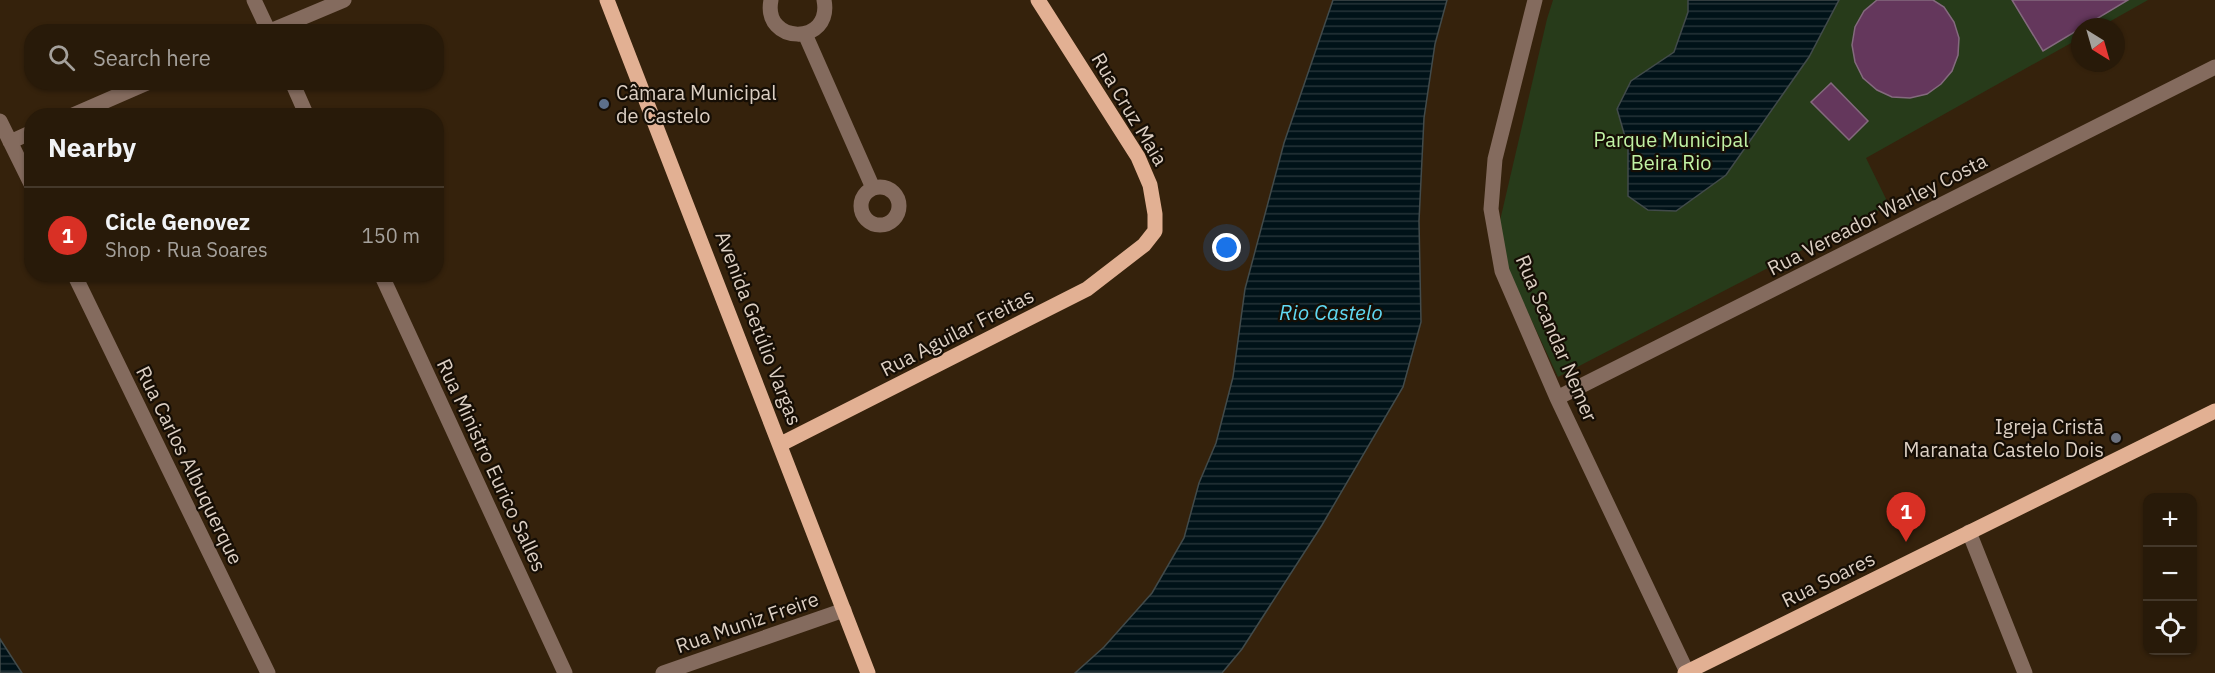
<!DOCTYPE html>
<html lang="en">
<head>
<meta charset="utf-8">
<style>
  body { margin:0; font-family:"IBM Plex Sans",sans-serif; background:#302312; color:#f1f3f6 }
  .controls { position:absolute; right:18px; bottom:18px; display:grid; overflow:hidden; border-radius:12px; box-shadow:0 2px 4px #0004 }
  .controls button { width:54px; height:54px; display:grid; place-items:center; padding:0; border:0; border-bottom:2px solid #44382a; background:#281a09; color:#f1f3f6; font:30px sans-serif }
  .compass { position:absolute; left:2071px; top:18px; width:54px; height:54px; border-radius:50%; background:#281a09; box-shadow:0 2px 4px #0004; rotate:143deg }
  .you { position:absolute; left:1227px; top:248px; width:21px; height:21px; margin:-15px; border:4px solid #fff; border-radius:50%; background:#1a73e8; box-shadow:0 0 0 9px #1a73e833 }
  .badge { display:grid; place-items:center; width:39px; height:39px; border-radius:50%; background:#d93025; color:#fff; font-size:20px; font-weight:700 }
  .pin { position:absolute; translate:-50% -50px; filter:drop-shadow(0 2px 3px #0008) }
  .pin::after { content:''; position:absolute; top:32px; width:21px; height:18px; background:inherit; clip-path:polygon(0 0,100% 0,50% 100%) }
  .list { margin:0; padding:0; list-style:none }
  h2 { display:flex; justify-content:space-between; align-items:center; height:78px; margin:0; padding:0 24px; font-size:26px }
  h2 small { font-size:20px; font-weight:400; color:#a5a19c }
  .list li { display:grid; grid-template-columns:39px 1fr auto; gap:18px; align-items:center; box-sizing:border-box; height:96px; padding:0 24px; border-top:2px solid #44382a }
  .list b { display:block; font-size:22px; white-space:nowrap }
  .list p { margin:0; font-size:20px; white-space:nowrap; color:#a5a19c }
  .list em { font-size:20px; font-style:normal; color:#a5a19c }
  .icon { flex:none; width:33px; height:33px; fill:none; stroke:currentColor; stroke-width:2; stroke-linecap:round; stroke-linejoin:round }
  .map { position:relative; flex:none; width:2215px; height:673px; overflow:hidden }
  .search { position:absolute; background:#281a09; box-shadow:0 2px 4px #0004; left:24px; top:24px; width:420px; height:66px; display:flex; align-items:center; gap:15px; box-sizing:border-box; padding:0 21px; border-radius:24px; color:#a5a19c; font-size:22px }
  .panel { position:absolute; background:#281a09; box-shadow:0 2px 4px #0004; left:24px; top:108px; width:420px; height:174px; border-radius:24px }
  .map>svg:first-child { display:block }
  .green { fill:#273b1a }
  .water { fill:url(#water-rules); stroke:#424b4b; stroke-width:1.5 }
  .building { fill:#64375c; stroke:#846a7e; stroke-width:1.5 }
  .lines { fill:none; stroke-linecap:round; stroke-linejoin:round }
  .minor { stroke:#846b5e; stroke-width:15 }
  .major { stroke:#e2b093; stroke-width:15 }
  .service-dot { fill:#5c6f8a; stroke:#160e05; stroke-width:2 }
  .worship-dot { fill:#6b7280; stroke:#160e05; stroke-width:2 }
  .labels { text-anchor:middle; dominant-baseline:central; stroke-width:4.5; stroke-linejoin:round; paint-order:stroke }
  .poi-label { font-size:20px; fill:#dccfc3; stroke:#160e05; text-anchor:start }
  .street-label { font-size:20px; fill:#dccfc3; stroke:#160e05 }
  .park-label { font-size:20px; fill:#c1f2a5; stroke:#160e05 }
  .water-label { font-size:21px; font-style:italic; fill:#60d9f3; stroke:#160e05 }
</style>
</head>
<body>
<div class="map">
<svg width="2215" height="673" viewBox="0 0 2215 673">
  <defs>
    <pattern id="water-rules" width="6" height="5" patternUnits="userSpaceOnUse" patternTransform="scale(1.5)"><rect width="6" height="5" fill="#001218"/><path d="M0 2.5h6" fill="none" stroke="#253338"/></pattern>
  </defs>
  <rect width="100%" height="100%" fill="#35220c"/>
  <path class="green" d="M1553,0H2148L2100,27H2080V38L1866,158L1889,205L1558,377L1495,242L1547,19Z"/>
  <path class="water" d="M1333,0H1447L1435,44L1424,118L1419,221L1421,322L1403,387L1322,525L1242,649L1222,673H1075L1104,647L1152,593L1184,538L1199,483L1216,443L1233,377L1245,289L1284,143Z
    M1688,0H1839L1809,57L1726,175L1676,211L1648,210L1628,196V147L1617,109L1631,81L1674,52L1688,12Z
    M0,639L22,673H0Z"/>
  <path class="building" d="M1877,0H1933L1944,7L1954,22L1959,38L1958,55L1952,71L1941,84L1927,94L1910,98L1892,97L1877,90L1863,78L1855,62L1852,45L1855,27L1864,11Z
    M2012,0H2128L2043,51Z
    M1831,83L1868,121L1849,140L1811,102Z"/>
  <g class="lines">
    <path class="minor" d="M254,0L269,32
      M771,0C762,45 833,46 824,0
      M1535,0L1495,159L1491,209L1502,271L1557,398L1687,672
      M268,32L344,0
      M805,34L873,188
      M292,82L307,116
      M71,116L149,82
      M0,121L32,186
      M10,142L32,132
      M861 206a19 19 0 1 1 38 0a19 19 0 1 1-38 0Z
      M74,274L268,673
      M381,274L565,673
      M1557,398L2215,67
      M1969,532L2025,673
      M663,673L844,610"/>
    <path class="major" d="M607,0L868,673
      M781,444L1087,289L1144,245L1155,231V214L1150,185L1138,157L1038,0
      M1685,673L2215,411"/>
  </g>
  <circle class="service-dot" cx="604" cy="104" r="6"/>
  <circle class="worship-dot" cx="2116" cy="438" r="6"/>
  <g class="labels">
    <g class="poi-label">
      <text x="616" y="92">Câmara Municipal<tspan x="616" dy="23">de Castelo</tspan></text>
      <text x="2104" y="426" text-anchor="end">Igreja Cristã<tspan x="2104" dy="23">Maranata Castelo Dois</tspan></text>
    </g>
    <g class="street-label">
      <text transform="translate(1130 109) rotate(59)">Rua Cruz Maia</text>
      <text transform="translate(1877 214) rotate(-27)">Rua Vereador Warley Costa</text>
      <text transform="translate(759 328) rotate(69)">Avenida Getúlio Vargas</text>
      <text transform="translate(957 332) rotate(-27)">Rua Aguilar Freitas</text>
      <text transform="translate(1557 338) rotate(67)">Rua Scandar Nemer</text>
      <text transform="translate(190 465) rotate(64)">Rua Carlos Albuquerque</text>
      <text transform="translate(492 465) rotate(65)">Rua Ministro Eurico Salles</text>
      <text transform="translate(1828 579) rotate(-26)">Rua Soares</text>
      <text transform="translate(747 622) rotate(-19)">Rua Muniz Freire</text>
    </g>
    <g class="park-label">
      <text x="1671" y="139">Parque Municipal<tspan x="1671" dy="23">Beira Rio</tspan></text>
    </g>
    <g class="water-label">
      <text x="1331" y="312">Rio Castelo</text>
    </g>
  </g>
</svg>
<div class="controls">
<button>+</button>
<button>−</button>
<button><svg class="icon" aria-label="locate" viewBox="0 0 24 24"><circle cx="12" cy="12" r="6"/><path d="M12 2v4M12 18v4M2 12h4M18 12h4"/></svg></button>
</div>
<svg class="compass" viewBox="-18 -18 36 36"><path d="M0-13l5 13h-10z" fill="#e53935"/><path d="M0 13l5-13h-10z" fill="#a5a19c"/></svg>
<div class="you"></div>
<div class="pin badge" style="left:1906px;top:542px">1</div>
<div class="search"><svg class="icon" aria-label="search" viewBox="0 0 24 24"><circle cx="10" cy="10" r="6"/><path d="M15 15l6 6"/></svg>Search here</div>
<section class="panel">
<h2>Nearby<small></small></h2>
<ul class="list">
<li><span class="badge">1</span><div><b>Cicle Genovez</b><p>Shop · Rua Soares</p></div><em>150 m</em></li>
</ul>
</section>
</div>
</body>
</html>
